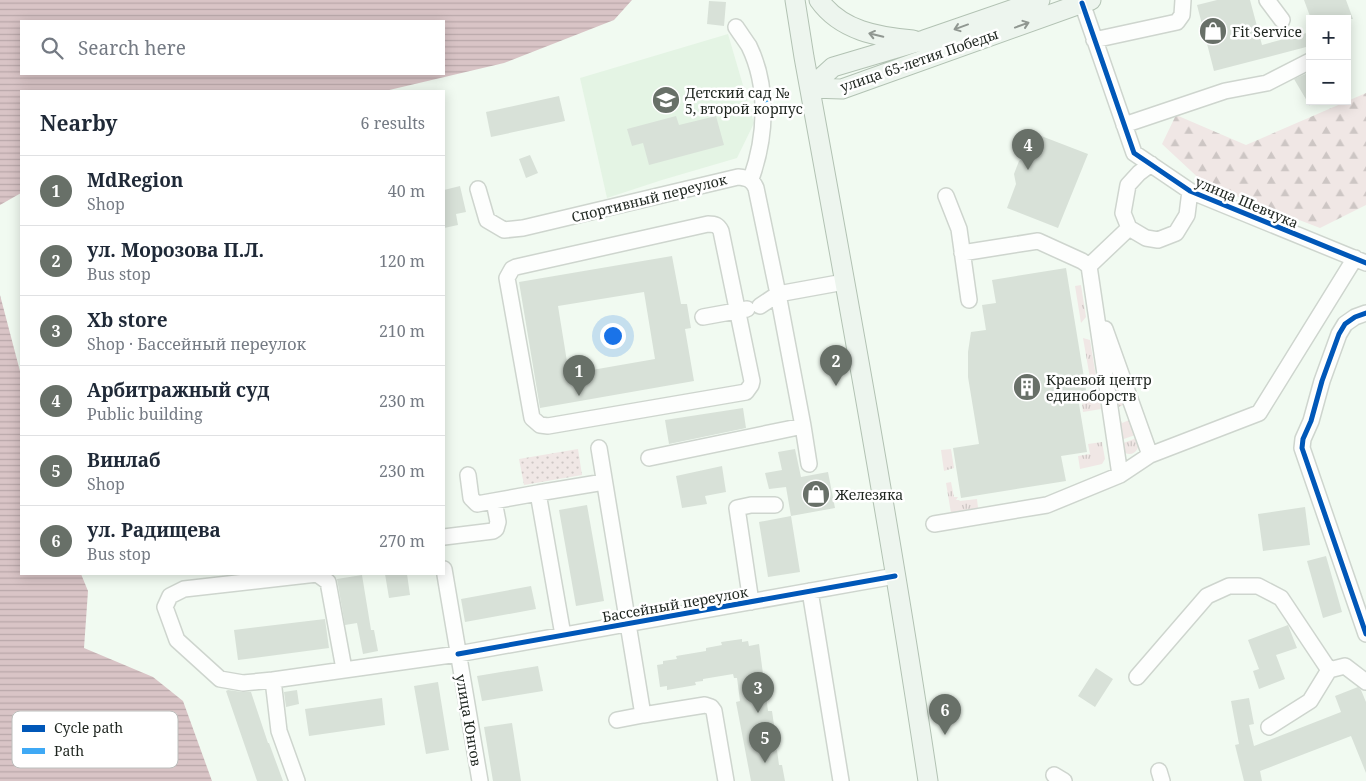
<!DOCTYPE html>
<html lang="en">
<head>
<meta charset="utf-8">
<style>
  body { margin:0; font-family:"Noto Serif",serif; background:#f6f6f7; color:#1f2937 }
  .controls { position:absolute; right:15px; top:15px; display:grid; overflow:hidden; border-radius:0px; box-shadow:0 2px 12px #0003 }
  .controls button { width:45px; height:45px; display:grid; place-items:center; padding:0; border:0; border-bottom:1px solid #e0e1e3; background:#fff; color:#1f2937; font:25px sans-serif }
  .you { position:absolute; left:612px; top:335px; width:18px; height:18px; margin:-12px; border:4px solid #fff; border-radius:50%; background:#1a73e8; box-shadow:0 0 0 8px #1a73e833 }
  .badge { display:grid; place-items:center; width:32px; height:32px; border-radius:50%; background:#687068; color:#fff; font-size:16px; font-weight:700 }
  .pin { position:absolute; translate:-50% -41px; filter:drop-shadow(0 1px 2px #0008) }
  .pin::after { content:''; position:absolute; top:26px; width:18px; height:15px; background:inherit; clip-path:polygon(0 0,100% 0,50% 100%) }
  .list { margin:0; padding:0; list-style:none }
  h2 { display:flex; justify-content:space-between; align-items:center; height:65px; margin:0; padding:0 20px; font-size:21px }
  h2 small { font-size:16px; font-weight:400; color:#747a83 }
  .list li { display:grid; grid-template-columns:32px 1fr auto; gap:15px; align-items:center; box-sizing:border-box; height:70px; padding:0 20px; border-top:1px solid #e0e1e3 }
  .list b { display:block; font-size:19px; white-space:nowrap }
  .list p { margin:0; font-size:16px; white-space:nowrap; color:#747a83 }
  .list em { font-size:16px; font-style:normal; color:#747a83 }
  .icon { flex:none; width:28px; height:28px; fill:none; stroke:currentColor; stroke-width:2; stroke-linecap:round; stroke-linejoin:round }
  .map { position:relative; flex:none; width:1366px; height:781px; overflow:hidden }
  .search { position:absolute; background:#fff; box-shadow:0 2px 12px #0003; left:20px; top:20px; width:425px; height:55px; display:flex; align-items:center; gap:12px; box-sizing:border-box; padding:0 18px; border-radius:0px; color:#747a83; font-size:19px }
  .panel { position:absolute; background:#fff; box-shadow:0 2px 12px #0003; left:20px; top:90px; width:425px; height:485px; border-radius:0px }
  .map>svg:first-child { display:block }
  .built { fill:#e4f4e4 }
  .grass { fill:url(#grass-tufts) }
  .forest { fill:url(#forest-firs) }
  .park { fill:url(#park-dots) }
  .water { fill:url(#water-rules); fill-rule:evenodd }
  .building { fill:#d8e1d8; fill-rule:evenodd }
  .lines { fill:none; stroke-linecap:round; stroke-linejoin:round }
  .minor-casing { stroke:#ced5ce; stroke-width:18 }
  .major-casing { stroke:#b2c2b3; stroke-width:21 }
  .minor { stroke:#fdfefd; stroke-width:15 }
  .major { stroke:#edf5ee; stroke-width:19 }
  .quiet { stroke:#3fa9f5; stroke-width:4; stroke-dasharray:8 4; stroke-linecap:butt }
  .cycleway-casing { stroke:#fff; stroke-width:8 }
  .cycleway { stroke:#0057b8; stroke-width:5 }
  .oneway { stroke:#909791 }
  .labels { text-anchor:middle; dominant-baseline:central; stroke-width:5; stroke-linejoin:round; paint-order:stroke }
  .poi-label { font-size:14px; fill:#1e251f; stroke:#fff; text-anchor:start }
  .street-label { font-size:14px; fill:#1e251f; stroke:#fff }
  .key { fill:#fff; stroke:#bcbebc; stroke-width:1 }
  .key-label { font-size:14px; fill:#1e251f }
</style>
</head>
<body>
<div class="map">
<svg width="1366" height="781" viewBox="0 0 1366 781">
  <defs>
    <pattern id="grass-tufts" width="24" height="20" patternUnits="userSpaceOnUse" patternTransform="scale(1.25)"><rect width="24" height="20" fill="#f0e7e5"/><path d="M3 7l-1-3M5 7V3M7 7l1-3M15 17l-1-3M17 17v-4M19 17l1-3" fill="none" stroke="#cdc6c4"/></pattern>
    <pattern id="forest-firs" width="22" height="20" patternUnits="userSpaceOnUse" patternTransform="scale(1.25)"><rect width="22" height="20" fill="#f0e7e5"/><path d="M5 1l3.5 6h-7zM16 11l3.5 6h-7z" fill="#cdc6c4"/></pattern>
    <pattern id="park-dots" width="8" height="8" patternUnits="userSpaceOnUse" patternTransform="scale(1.25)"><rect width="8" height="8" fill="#f0e7e5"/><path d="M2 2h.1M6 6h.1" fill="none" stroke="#cdc6c4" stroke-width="1.8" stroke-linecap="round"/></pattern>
    <pattern id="water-rules" width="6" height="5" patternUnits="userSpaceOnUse" patternTransform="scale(1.25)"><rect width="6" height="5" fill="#d9c4c6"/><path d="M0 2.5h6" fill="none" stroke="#baa8aa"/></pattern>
  </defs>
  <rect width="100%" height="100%" fill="#f1faf1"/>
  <path class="built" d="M728,34L754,123L737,158L662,180L607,198L580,78Z"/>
  <path class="grass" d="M1081,285L1086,317L1081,323L1075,286Z
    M1083,338L1090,340L1096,377L1090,378Z
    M1105,348L1126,404L1116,408L1122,423L1132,419L1138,434L1121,440Z
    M1098,390L1101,409L1083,412L1082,404L1085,403V400L1090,399L1089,391Z
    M1139,437C1140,447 1136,457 1125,453L1121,444Z
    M1102,442L1105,459L1102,464L1080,469L1078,456L1090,454L1088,444Z
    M951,449L954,468L944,471L941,450Z
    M951,482L954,497H958L956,500H959L960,501L977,499L978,508L951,513L946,483Z"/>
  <path class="forest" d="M1366,93V205L1320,228L1205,184L1162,144L1176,115L1246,145Z"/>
  <path class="park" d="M578,449L582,475L524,485L519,459Z"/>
  <path class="water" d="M0,0H632L614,20L504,63L385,91H21V193L0,205ZM21,21H444V74H21Z
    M0,295L21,375V574H81L88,591L84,648L153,677L183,701L212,781H0Z"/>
  <path class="building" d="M1217,0H1250L1262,45L1310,32V46L1214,71L1197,5Z
    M1304,0H1346L1353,19H1311Z
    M709,1L726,2L724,26L707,24Z
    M1310,72V106L1294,79Z
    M559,96L565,121L491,137L486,112Z
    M676,116L679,125L716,116L724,145L649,165L643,143L632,146L627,129Z
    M1036,134L1088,154L1058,228L1007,208L1016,184L1014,174L1019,161L1028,155Z
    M530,155L538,173L526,178L519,159Z
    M460,186L466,212L456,214L458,225L444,228V190Z
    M672,256L681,304H687L691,328L685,329L694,381L540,408L519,282ZM644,292L655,359L569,374L558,306Z
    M1066,268L1087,396L1078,398L1087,452L1061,456L1066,481L961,498L953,448L979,444L968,377V352L971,332L986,330L982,305L996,303L992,280Z
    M743,408L746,428L669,444L665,420Z
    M795,449L801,477L828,472L835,508L791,516L786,487L769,489L765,473L782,470L778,452Z
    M722,466L726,492L705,496L707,504L682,508L676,476Z
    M587,505L604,601L576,606L559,510Z
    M1305,507L1310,545L1263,551L1258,514Z
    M791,516L800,572L768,577L759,522Z
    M1326,556L1342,612L1323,618L1307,561Z
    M385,574H407L410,595L389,598Z
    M362,575L371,630H374L378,651L363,654L357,623L345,625L337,579Z
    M531,586L536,609L465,622L461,599Z
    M325,619L329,648L238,660L234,630Z
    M1288,625L1297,648L1276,655L1285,679L1259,689L1253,671L1259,669L1248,640Z
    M742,639V642L748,641L749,646L759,644L768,711H772L774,725L769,726L774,751L777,750L779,765H782L785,781H751L736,702L740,701L737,678H734L733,674L703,679V681L695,682L696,685L667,690V686L660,687L657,665L663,664V661L677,659L676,656L706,651V648L722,645L721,642Z
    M538,666L543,691L482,701L477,676Z
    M1096,668L1113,679L1095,707L1078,696Z
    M438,682L449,750L426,754L414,686Z
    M1358,687L1361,690L1366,702V773L1351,736L1260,771L1262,781H1244L1235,745L1239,744L1231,701L1249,698L1254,724L1249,725L1254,746L1341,712L1335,696Z
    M228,690L242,692H251L268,743H269L283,781H257L226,691Z
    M297,690L299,704L286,707L284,692Z
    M382,698L385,725L309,736L305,709Z
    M512,723L521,781H493L484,727Z"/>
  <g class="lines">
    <defs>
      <path id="minor" d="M1267,0L1282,20
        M1082,3L1134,153L1190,191L1366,263
        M736,27C740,33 745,40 749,46C769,87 766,137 751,179
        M1094,40L1177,22L1182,15L1183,0
        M1124,125L1225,91L1267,83L1310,61
        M1151,164L1139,173L1128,185L1123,213L1129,228L1146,238L1158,240L1176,233L1187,215L1190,191
        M478,189L487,220L504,230L523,228L738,177C747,178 752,179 756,188L778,294L844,282
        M946,196L959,229L969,300
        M708,224C715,224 718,225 721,231L752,381L751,385L746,392L548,426L540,425L532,418L507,278L512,269L516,267Z
        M962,253L1038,241L1082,261L1089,266
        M1366,313L1355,317L1345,324L1339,334L1322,381L1311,421L1303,439L1302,448L1366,634
        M703,317L747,309
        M1105,329L1150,455
        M803,426L809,464
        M599,448L643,715L705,705L711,707L714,711L726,781
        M649,458L803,426L778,294L760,306
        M468,475L471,498L477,504L538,493
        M1120,475L1089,266L1129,228
        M934,524L1047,505L1120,475L1150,455L1259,413L1355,258
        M444,537L493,531L496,529L498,522L494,501
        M444,569L480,781
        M810,591L841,781
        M751,602L737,508L751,505H775
        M563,635L538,493L604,482
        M1137,677L1207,596L1229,586H1258L1281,598L1329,670
        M273,680L243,683L220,679L177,640L165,607L170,596L184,589L317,574L328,582L344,669
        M617,720L643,715
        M1269,727L1310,701L1329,670L1345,666L1366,682
        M1159,771L1162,781
        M1054,775L1064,781
        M297,781L279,731L273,680L458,654L895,576"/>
      <path id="major" d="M795,0L804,57C848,298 892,539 928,781
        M819,0C841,31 878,37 913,40
        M810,88L842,89L1091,0
        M810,88L833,67L924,40L1040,0"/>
    </defs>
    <use href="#minor" class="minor-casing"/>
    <use href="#major" class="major-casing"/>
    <use href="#minor" class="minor"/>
    <use href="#major" class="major"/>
    <path class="quiet" d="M763,101L774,98"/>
    <defs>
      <path id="cycleway" d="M1082,3L1134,153L1190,191L1366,263
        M1366,313L1355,317L1345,324L1339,334L1322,381L1311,421L1303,439L1302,448L1366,634
        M458,654L895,576"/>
    </defs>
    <use href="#cycleway" class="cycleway-casing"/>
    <use href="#cycleway" class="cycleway"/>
  </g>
  <defs><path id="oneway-shaft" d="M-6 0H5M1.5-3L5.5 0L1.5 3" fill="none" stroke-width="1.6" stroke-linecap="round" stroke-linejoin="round" transform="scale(1.25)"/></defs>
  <g class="oneway">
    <use href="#oneway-shaft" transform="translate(1022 25) rotate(-20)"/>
    <use href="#oneway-shaft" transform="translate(961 27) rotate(160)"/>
    <use href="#oneway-shaft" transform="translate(876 35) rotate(-167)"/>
  </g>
  <defs>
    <symbol id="shop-disc" viewBox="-11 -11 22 22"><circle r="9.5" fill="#687068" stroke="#fff"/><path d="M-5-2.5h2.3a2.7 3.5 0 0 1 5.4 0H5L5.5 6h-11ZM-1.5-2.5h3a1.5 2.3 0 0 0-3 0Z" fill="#fff"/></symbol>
    <symbol id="school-disc" viewBox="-11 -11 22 22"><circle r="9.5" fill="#687068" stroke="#fff"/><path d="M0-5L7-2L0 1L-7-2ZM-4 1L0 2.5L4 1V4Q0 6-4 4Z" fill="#fff"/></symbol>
    <symbol id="building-disc" viewBox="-11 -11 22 22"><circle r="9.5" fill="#687068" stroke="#fff"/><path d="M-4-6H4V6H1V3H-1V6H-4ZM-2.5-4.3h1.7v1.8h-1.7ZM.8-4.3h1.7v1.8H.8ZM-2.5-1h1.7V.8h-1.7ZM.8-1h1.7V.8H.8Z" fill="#fff"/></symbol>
  </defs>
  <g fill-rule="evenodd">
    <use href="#shop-disc" x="1197" y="15" width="32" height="32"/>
    <use href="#school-disc" x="650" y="84" width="32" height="32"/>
    <use href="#building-disc" x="1011" y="371" width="32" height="32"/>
    <use href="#shop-disc" x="800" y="478" width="32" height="32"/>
  </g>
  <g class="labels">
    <g class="poi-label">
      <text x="1232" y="31">Fit Service</text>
      <text x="685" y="92">Детский сад №<tspan x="685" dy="16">5, второй корпус</tspan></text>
      <text x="1046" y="379">Краевой центр<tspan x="1046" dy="16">единоборств</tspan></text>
      <text x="835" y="494">Железяка</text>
    </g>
    <g class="street-label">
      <text transform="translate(919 60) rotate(-19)">улица 65-летия Победы</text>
      <text transform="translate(649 198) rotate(-14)">Спортивный переулок</text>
      <text transform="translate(1247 202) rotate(23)">улица Шевчука</text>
      <text transform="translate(675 604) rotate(-10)">Бассейный переулок</text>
      <text transform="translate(469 720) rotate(80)">улица Юнгов</text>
    </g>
  </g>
  <rect x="12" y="711" width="166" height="57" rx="8" class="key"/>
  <rect x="22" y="725" width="23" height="7" fill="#0057b8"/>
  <rect x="22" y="748" width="23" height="6" fill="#3fa9f5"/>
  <g class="key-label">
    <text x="54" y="733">Cycle path</text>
    <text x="54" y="756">Path</text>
  </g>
</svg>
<div class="controls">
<button>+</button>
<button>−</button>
</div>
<div class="you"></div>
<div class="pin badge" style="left:579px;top:396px">1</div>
<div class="pin badge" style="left:836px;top:386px">2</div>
<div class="pin badge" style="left:758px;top:713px">3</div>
<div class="pin badge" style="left:1028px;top:170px">4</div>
<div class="pin badge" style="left:765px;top:763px">5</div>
<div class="pin badge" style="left:945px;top:735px">6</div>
<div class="search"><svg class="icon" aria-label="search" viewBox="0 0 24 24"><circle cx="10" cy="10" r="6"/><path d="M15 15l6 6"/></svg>Search here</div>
<section class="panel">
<h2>Nearby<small>6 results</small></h2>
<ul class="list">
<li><span class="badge">1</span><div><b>MdRegion</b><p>Shop</p></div><em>40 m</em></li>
<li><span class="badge">2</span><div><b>ул. Морозова П.Л.</b><p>Bus stop</p></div><em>120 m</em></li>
<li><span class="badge">3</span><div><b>Xb store</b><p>Shop · Бассейный переулок</p></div><em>210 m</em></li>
<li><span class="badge">4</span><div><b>Арбитражный суд</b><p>Public building</p></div><em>230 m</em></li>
<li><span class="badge">5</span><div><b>Винлаб</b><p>Shop</p></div><em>230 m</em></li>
<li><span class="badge">6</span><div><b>ул. Радищева</b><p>Bus stop</p></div><em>270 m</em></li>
</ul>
</section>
</div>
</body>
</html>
